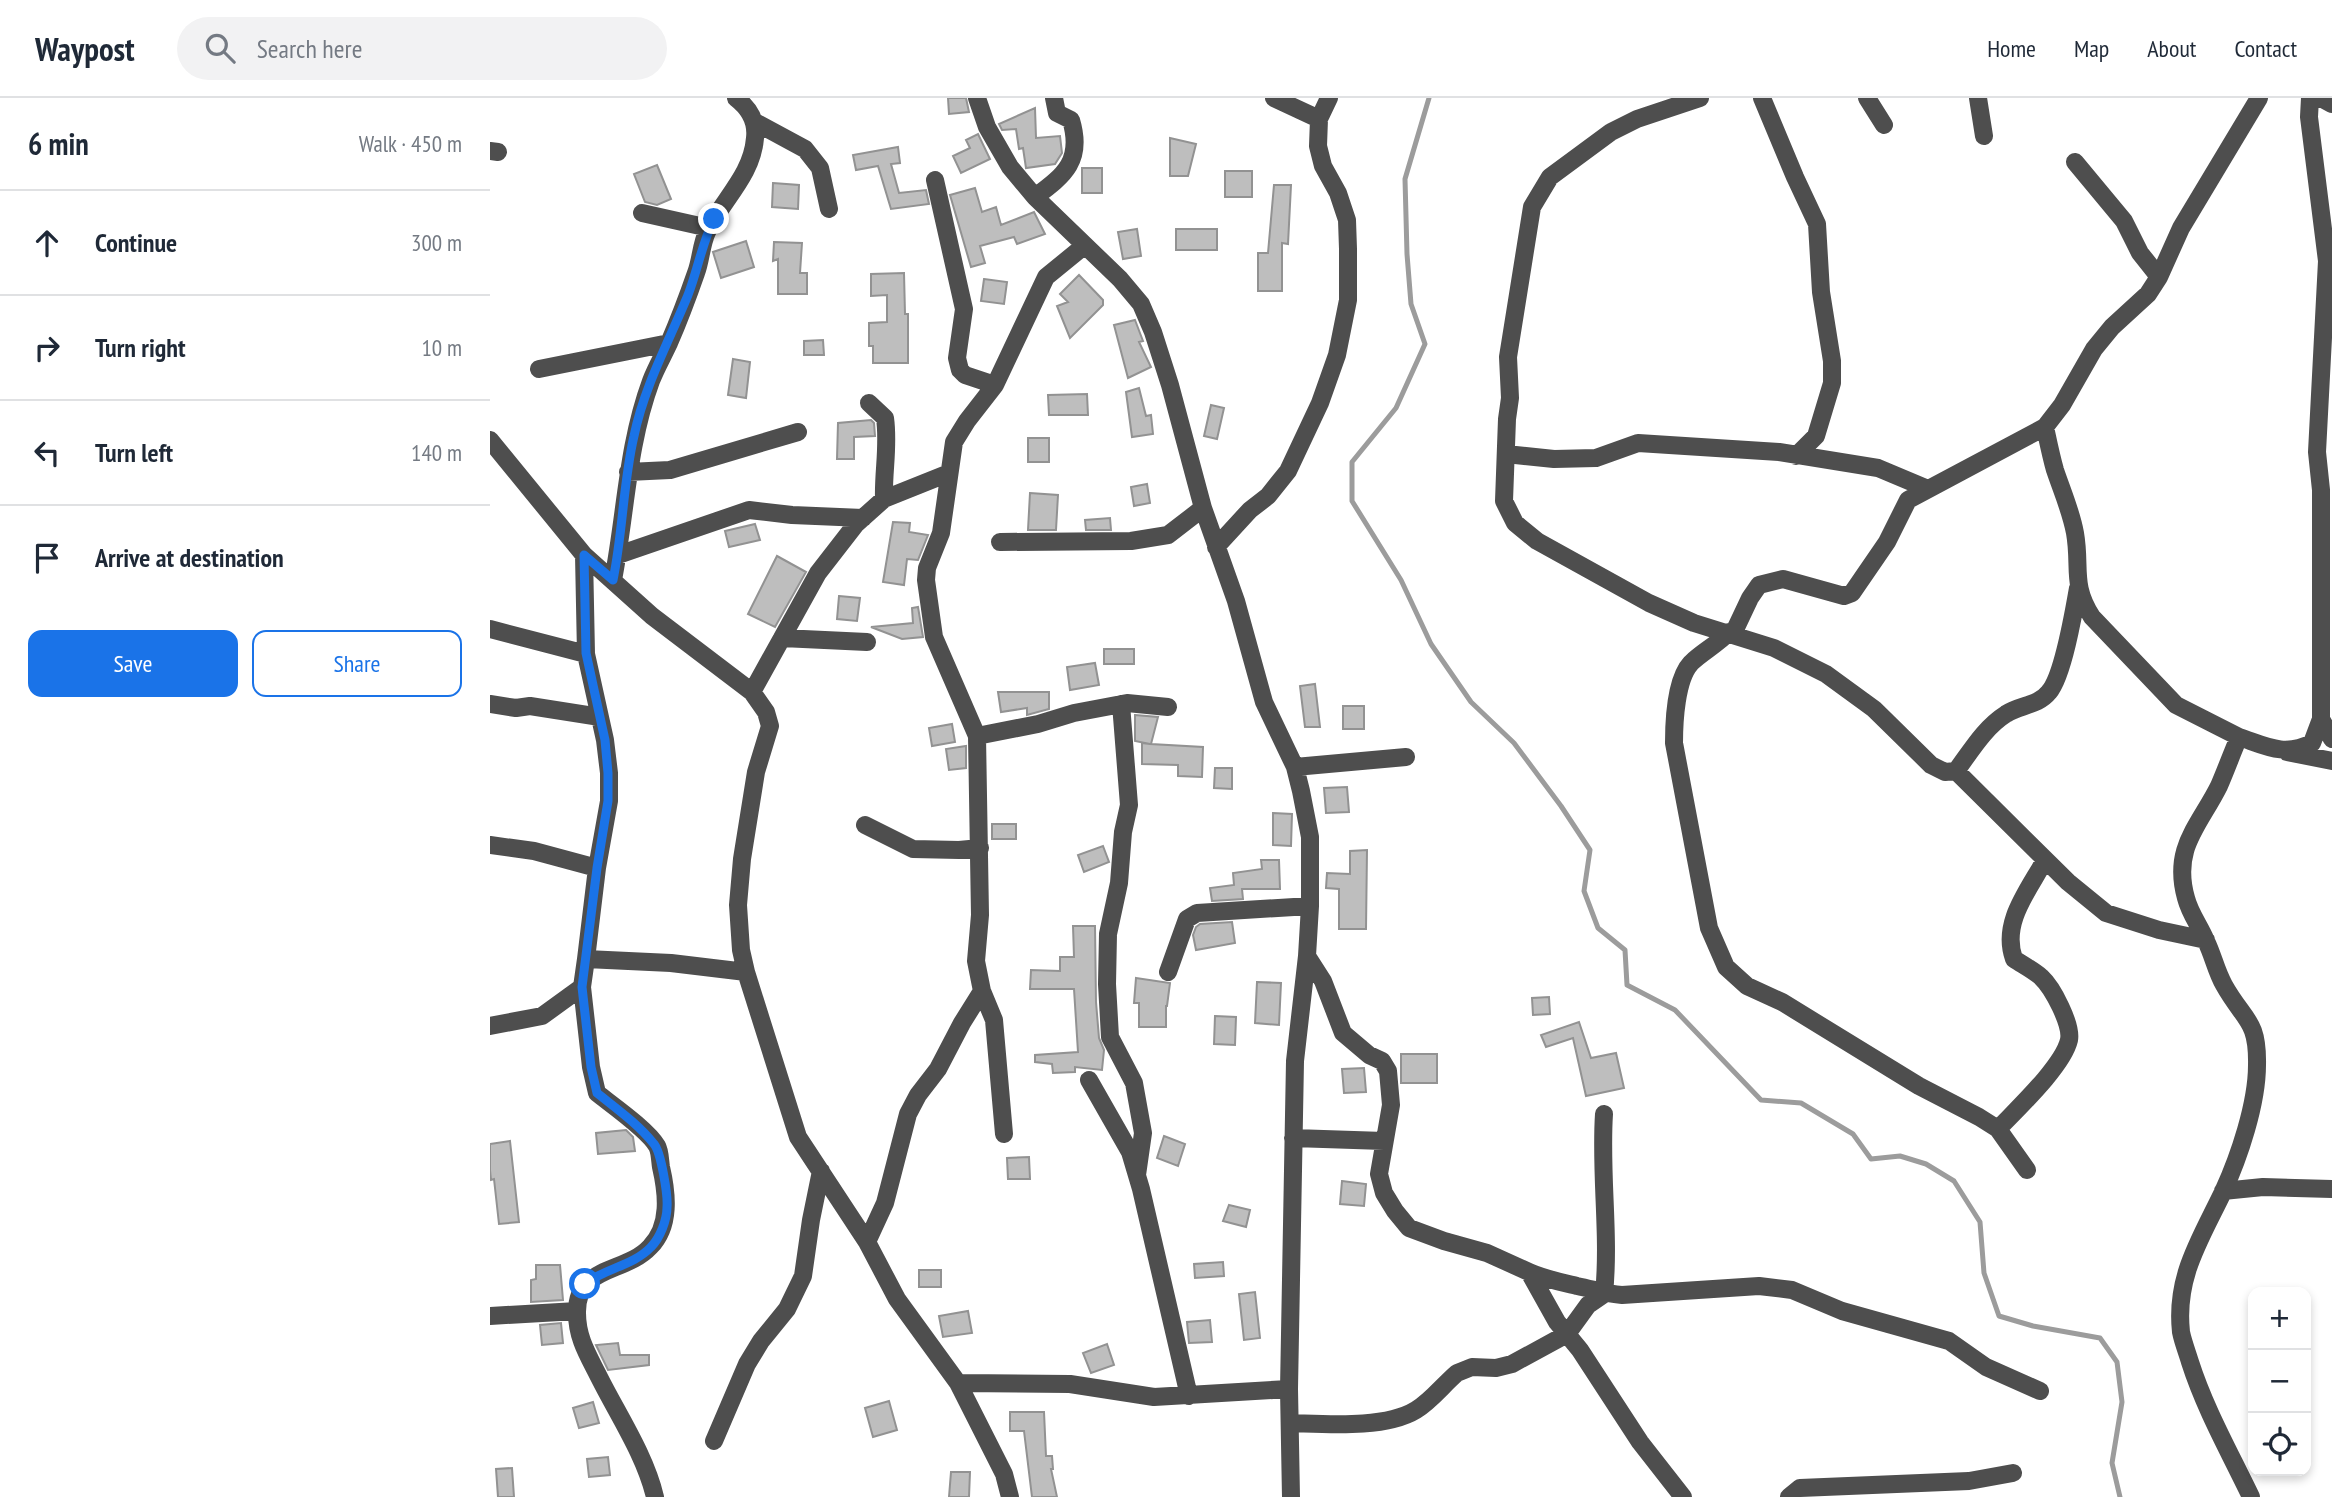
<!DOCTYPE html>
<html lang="en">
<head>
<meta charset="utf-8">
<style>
  body { margin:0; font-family:"PT Sans Narrow",sans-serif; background:#f2f2f3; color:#1f2937 }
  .controls { position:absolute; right:21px; bottom:21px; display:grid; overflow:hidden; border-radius:14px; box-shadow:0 4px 10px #0003 }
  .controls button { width:63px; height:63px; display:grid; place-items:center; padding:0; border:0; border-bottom:2px solid #e0e1e3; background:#fff; color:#1f2937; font:35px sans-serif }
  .stop { position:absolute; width:21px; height:21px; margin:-16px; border:5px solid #1a73e8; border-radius:50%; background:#fff }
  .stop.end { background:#1a73e8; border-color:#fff; box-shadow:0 2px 7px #0008 }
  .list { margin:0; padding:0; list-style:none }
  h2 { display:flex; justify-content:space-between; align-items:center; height:91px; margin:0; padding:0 28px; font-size:30px }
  h2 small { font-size:23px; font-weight:400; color:#747a83 }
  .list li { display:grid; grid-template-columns:46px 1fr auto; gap:21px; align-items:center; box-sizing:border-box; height:105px; padding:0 28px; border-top:2px solid #e0e1e3 }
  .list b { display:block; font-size:26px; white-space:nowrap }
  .list em { font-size:23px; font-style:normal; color:#747a83 }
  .actions { display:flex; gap:14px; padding:21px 28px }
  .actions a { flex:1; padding:16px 0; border:2px solid #1a73e8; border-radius:14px; text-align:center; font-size:24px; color:#1a73e8 }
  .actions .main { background:#1a73e8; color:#fff }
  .icon { flex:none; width:38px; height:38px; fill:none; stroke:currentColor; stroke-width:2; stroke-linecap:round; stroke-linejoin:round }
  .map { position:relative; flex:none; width:1842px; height:1399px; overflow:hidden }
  header { display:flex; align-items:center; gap:42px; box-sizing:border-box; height:98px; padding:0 35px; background:#fff; border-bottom:2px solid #e0e1e3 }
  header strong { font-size:33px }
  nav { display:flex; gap:38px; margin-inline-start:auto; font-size:24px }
  .search { width:490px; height:63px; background:#f2f2f3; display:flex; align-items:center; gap:18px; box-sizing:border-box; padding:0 24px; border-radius:38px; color:#747a83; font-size:26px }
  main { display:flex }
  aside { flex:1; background:#fff }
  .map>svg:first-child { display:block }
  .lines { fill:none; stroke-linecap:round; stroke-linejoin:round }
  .stream { stroke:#9c9c9c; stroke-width:5 }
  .building { fill:#bebebe; stroke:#929292; stroke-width:2 }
  .minor { stroke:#4e4e4e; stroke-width:18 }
  .route { stroke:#1a73e8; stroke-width:9 }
</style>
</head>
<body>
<header>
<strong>Waypost</strong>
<div class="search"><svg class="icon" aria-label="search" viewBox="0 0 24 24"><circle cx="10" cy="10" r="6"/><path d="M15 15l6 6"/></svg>Search here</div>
<nav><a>Home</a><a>Map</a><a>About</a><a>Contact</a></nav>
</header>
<main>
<aside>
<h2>6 min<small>Walk · 450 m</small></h2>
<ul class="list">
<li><svg class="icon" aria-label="ahead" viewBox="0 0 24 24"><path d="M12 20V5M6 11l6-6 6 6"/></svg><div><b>Continue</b></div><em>300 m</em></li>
<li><svg class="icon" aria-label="right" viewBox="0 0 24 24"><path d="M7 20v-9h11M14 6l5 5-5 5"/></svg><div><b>Turn right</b></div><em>10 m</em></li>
<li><svg class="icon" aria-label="left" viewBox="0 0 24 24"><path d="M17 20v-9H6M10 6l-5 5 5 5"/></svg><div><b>Turn left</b></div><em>140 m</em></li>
<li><svg class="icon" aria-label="arrive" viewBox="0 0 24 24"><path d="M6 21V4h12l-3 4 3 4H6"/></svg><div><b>Arrive at destination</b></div></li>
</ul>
<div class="actions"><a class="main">Save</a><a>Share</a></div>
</aside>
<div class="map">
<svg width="1842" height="1399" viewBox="0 0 1842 1399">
  <rect width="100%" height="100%" fill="#fff"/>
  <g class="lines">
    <path class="stream" d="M939,0L915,81L917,156L921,206L935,246L906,310L862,364V403L911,482L941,546L981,604L1024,645L1071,708L1100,752L1094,793L1108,830L1135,852L1137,887L1185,912L1271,1002L1311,1005L1363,1036L1381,1061L1410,1058L1436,1066L1464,1083L1490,1124L1494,1175L1509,1218L1543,1228L1610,1240L1627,1264L1632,1304L1622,1365L1630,1399"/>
  </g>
  <path class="building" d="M458,0H476L479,14L459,16Z
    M545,10L546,40L570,38L572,55L565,66L536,70L533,50L529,51L526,31L512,32L509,26Z
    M488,36L500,61L471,75L463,58L480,50L476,42Z
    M680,40L706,46L698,78H680Z
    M408,49L410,65L401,66L409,95L436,92L439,106L401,111L388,68L366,72L363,57Z
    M167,67L181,101L167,107L155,104L144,76Z
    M592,70H612V95H592Z
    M735,73H762V99H735Z
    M283,85L309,87L308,111L282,109Z
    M784,87H801L798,146L792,145V193H768V155H778Z
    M485,90L492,114L506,109L511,127L544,114L555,136L527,146L524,139L490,148L495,165L481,169L460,97Z
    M647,131L651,158L633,161L628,134Z
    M686,131H727V152H686Z
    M256,143L264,169L231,180L223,154Z
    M284,144L312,145L310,175H317V196H288V161L283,163Z
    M414,175L415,216H418V265H383V248H379V225L397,224V197L381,198V176Z
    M589,177L613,202V207L580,240L567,208L578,204L570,196Z
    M494,181L517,184L514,206L491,203Z
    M645,222L653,243L649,244L661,269L638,280L624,227Z
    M333,242L334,257H314V243Z
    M243,261L260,264L256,300L238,297Z
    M649,290L656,318L661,317L663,336L642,339L636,294Z
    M597,296L598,317H559L558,297Z
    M721,307L734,310L727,341L714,338Z
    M381,322L384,325L385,338L364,339V361H347L348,325Z
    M538,340H559V364H538Z
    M657,386L660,405L644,408L641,389Z
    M540,395L568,397L566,432H538Z
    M620,420L621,432H596L595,422Z
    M403,424L420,425L419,434L438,437L428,462L417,461L414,487L393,484Z
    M265,426L270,442L239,449L235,433Z
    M287,458L316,474L285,529L258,516Z
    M349,498L370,500L367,523L347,521Z
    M428,509L433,539L412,541L381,529L423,525L422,510Z
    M614,551H644V566H614Z
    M605,565L609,587L580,592L577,569Z
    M825,586L830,629H815L810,588Z
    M508,594H559V611L537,617V610L511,614Z
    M853,608H874V631H853Z
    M645,617L668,619L661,646L713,649L712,679L688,678V667L652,666V645L660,646L645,643Z
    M462,626L465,644L442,648L439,630Z
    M476,648V670L459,672L456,651Z
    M725,670H742V691L724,690Z
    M857,689L859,714L836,715L834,690Z
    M783,715L802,716L801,748L783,747Z
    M502,726H526V741H502Z
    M613,748L619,764L594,774L588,757Z
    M877,752L876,831H849V791L836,790L837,775L860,776V753Z
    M771,762H789L790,791H752L753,801L722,803L720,790L744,787L743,775L772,771Z
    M742,824L745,845L706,852L703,837L706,829L710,826Z
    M583,828H605L606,904L609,940L614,952L612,972L585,969V974L563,975L562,966L545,964V957L588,954L584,891H540L541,872L570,873V859H584Z
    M646,880L680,885L677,908H676V929H649V905H644Z
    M767,884L791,885L789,927L765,925Z
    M1059,899L1060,916L1043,917L1042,900Z
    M725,918L746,919L745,947L724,946Z
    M1089,924L1101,960L1126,955L1134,990L1096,998L1083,940L1056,949L1051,937Z
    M911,956H947V985H911Z
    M874,970L876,994L854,995L852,971Z
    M136,1032L143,1039L145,1053L108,1056L106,1035Z
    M674,1038L695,1046L688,1068L667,1060Z
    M20,1043L29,1124L9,1126L4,1081L1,1082L0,1072V1046Z
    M539,1059L540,1081H518L517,1060Z
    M852,1083L876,1086L874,1108L850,1106Z
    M739,1107L760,1112L756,1129L733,1123Z
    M733,1164L734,1178L705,1180L704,1166Z
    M46,1167H70L73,1202L41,1204V1182L46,1181Z
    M429,1172H451V1189H429Z
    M765,1194L770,1240L754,1242L749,1196Z
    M478,1213L482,1235L453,1239L449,1218Z
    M720,1222L722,1244L699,1245L697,1224Z
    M71,1225L73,1245L52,1247L50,1227Z
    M128,1245L130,1257H159V1267L118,1272L106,1247Z
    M617,1246L624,1267L601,1275L593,1255Z
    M399,1303L407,1332L383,1339L375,1310Z
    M103,1304L109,1325L89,1330L83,1310Z
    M520,1314H554L556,1358H562L563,1371H561L567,1399H542L534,1333H520Z
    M118,1359L120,1377L99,1379L97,1361Z
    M22,1370L24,1399H8L6,1371Z
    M461,1374H480L479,1399H459Z"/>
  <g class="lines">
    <path class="minor" d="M487,0L497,29L520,69L545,99L630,181L651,206L663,234L680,287L713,410L746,503L774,604L805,669L811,693L820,739V808L817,858L805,963L799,1291L801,1399
      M784,0L829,21
      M1210,0L1147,21L1121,34L1060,79L1042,109L1018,259L1020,300L1017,321L1014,403L1025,425L1047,443L1159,505L1204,525L1284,550L1336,576L1384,611L1441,667L1455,674L1466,673C1481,653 1494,630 1516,616C1529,607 1548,608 1559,594C1573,578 1584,513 1588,490
      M1272,0L1305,79L1327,126L1331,194L1342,263V285L1326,338L1306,358
      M1377,0L1394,27
      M1488,0L1494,38
      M1831,0L1842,6
      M265,24L315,51L330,70L339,111
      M0,53L8,54
      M1585,64L1634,123L1650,155L1669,179
      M445,82L474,211L467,260L470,272L475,277L505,287
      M545,99C575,77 593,62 581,22L567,15L564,0
      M152,115L219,130
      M49,271L179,245
      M379,305L395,320C399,348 393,374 394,401
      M1555,329C1558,343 1561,358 1565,372C1572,393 1581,413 1585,435C1591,469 1581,487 1602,519L1686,607L1749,639
      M0,342L94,457L162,518L262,594L276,614L280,628L266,674L252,761L248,807L251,852L256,874L308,1039L377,1144L407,1201L468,1285L514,1376L520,1399
      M1016,356L1064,361L1106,360L1148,345L1289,354L1388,370L1438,391
      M138,374L180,372L308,334
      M510,444L641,443L678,437L713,410
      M726,449L760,412L778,398L798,373L830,305L847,257L858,202V151L857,122L848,95L833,68L828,48L829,21L839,0
      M94,457L96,556L115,642L119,675V703L107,770L96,861L181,865L256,874
      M128,457L259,412L302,417L373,420
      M123,482C136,415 137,348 161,283C166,270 173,258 179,245C189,222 198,198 206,175C211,162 211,147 217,134C232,102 262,78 265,40C267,23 259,10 246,0
      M0,531L96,556
      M1239,534C1228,546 1212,554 1201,565C1186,581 1184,624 1184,645L1219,830L1236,869L1257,888L1292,904L1429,988L1489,1019L1508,1031L1537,1072
      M1243,536L1260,500L1269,487L1293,481L1354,498L1362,495L1397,444L1418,402L1555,329L1572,307L1604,251L1622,229L1658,196L1669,179L1691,130L1769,0
      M292,540L377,544
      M262,594L328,475L366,426L394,401L459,375
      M0,606L26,610L40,608L110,619
      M631,606L639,707L633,734L629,785L618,836L617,886L620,939L644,985L653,1035L647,1077
      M1831,621L1842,641
      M487,638L548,626L584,615L637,605L678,609
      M1797,654L1842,663
      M805,669L916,659
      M1466,673L1578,784L1616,815L1669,832L1716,842
      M375,727L423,751L469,752L490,750
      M0,747L44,753L107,770
      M817,858L833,883L853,935L879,957L892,963L898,973L901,1007L889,1076L894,1095L905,1113L919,1130L954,1143L997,1155L1039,1174L1067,1224L1090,1252L1150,1344L1193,1399
      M678,874L697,821L707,815L820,808
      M92,889L101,969L107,995C122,1007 158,1032 167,1048C170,1053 170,1063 171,1069C177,1095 181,1128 160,1149C135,1176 86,1167 87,1215C87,1240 98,1257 109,1279C128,1317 155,1357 165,1399
      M0,928L52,918L92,889L96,861
      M599,982L640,1054L651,1091L699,1298
      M1508,1031C1527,1011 1573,968 1579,942C1582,927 1563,890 1551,879C1543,872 1533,867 1524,861C1511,825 1538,793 1555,762
      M514,1036L504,922L492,893L486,863L490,817L487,638L444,539L436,482L437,470L451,435L464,344L477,323L505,287L556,179L594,148
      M803,1040L894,1043
      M1733,1093L1773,1089L1842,1091
      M377,1144L395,1105L418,1016L428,997L448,971L472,925L492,893
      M1039,1174C1055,1181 1070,1184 1087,1188C1103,1191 1116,1196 1132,1197L1269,1188L1302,1192L1352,1213L1459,1243L1496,1269L1550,1293
      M0,1218L87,1213
      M468,1285L580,1286L664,1299L799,1291
      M800,1325C836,1326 895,1331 926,1312C941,1303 953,1287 967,1275L982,1269L1006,1270L1022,1266L1077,1236L1098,1207L1114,1196C1120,1136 1110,1076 1114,1016
      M224,1343L257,1266L271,1243L297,1211L313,1178L321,1122L331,1073
      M1299,1399L1310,1390L1479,1383L1523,1375
      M1761,1399C1740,1355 1715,1311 1700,1264C1697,1254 1693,1244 1691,1234C1685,1179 1710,1142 1733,1094C1749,1059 1767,1006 1767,967C1768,921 1754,923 1734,887C1726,873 1723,857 1716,843C1710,828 1700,816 1696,800C1682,750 1709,728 1729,688C1736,672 1742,655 1749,639C1776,648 1794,659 1822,645L1831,621V392L1827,354L1837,163L1819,19L1820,0"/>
  </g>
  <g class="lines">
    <path class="route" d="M95,1186C115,1170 143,1168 161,1149C170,1140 177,1122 177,1109C178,1097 171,1054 164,1046C148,1026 127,1011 107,995L101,969L92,889L107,770L118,703V675L115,642L96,555L94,457L123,482C133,434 133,385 144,338C154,289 179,243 198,197C208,171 212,145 224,121"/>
  </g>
</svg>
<div class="controls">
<button>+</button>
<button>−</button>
<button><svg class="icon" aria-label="locate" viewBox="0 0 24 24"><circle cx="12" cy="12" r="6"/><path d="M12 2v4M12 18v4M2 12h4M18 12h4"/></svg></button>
</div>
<div class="stop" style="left:95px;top:1186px"></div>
<div class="stop end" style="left:224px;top:121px"></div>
</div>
</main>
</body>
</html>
